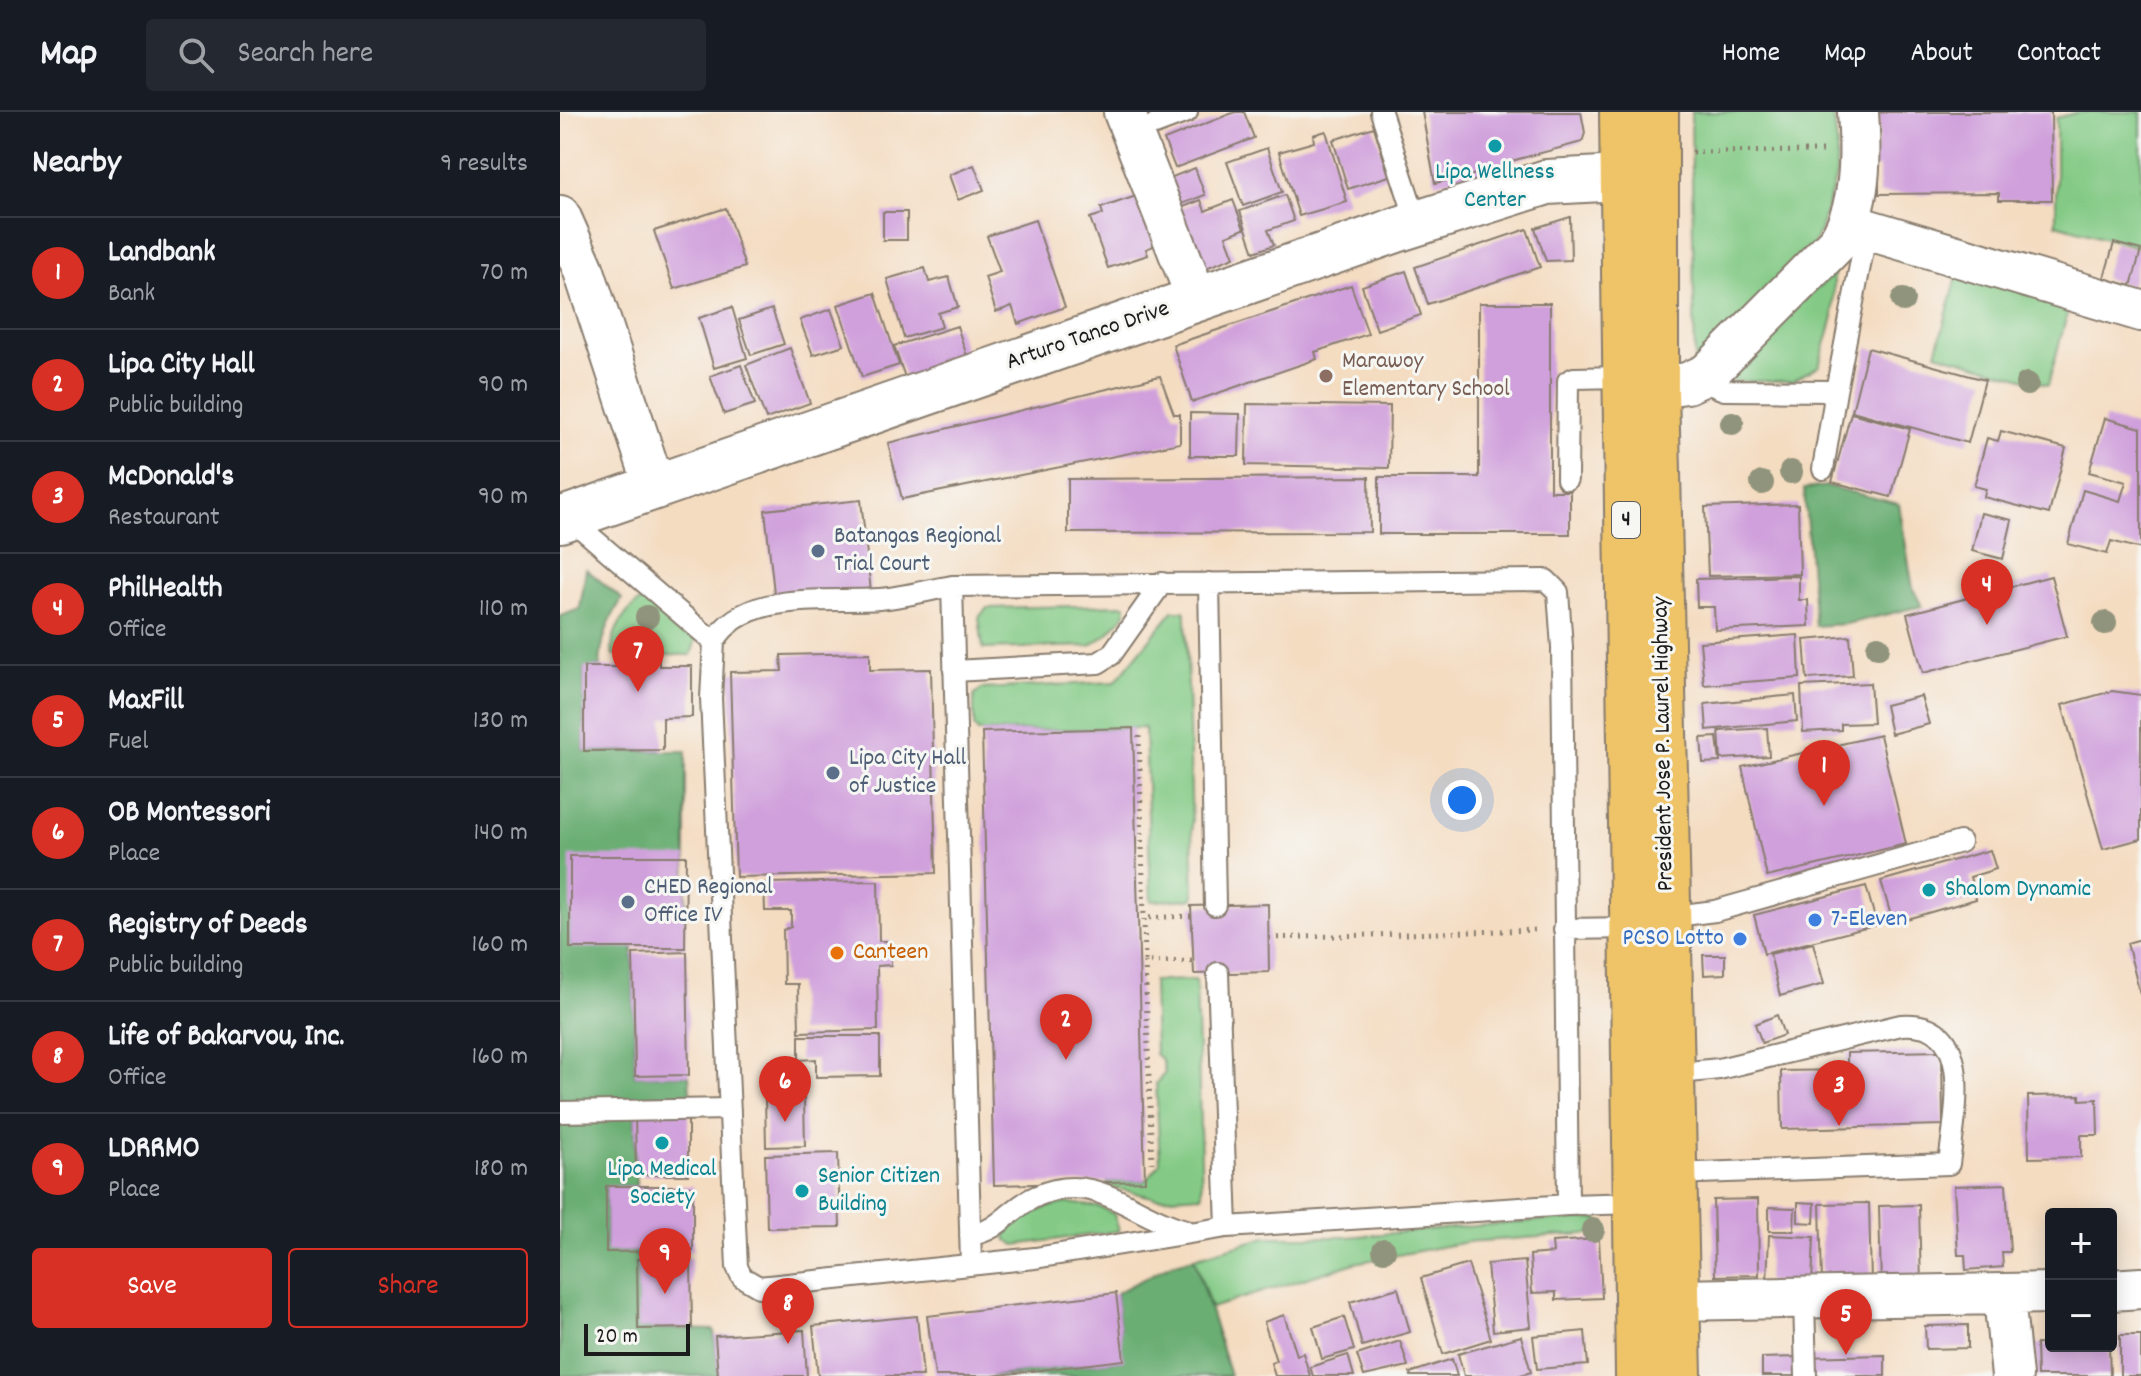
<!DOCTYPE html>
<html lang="en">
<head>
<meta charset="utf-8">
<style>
  body { margin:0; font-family:Dekko,sans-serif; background:#242831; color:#f1f3f6 }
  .controls { position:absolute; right:24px; bottom:24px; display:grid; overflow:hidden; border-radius:8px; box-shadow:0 4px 20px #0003 }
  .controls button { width:72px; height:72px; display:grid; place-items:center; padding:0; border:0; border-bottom:2px solid #363941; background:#171b24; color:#f1f3f6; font:40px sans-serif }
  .scale { position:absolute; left:24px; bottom:20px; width:106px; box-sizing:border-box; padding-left:8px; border:4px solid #1c1c1c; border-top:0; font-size:22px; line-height:28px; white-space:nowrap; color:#1c1c1c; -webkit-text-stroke:6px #f6f6f2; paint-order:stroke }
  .you { position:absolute; left:902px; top:688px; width:28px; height:28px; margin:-20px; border:6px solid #fff; border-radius:50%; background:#1a73e8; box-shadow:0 0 0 12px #1a73e833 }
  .badge { display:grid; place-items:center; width:52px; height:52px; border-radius:50%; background:#d93025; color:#fff; font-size:26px; font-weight:700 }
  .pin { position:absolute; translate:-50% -66px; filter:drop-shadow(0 2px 4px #0008) }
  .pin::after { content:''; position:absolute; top:42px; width:28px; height:24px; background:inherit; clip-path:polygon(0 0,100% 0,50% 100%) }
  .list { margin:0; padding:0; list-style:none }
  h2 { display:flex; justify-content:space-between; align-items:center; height:104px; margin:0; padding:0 32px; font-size:34px }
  h2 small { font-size:26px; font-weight:400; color:#9ea1a6 }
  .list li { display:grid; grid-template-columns:52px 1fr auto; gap:24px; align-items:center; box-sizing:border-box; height:112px; padding:0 32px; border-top:2px solid #363941 }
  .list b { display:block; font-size:30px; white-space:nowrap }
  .list p { margin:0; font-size:26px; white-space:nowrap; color:#9ea1a6 }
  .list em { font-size:26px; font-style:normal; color:#9ea1a6 }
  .actions { display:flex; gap:16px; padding:24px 32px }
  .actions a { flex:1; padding:18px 0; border:2px solid #d93025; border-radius:8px; text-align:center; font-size:28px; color:#d93025 }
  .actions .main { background:#d93025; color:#fff }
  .icon { flex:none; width:44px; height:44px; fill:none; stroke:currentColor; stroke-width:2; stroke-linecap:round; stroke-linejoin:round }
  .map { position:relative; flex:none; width:1581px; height:1264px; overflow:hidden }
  header { display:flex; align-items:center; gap:48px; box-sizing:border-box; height:112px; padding:0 40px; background:#171b24; border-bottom:2px solid #363941 }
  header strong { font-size:38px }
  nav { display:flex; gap:44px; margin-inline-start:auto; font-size:28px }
  .search { width:560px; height:72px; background:#242831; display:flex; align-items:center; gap:20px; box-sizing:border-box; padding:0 28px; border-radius:8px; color:#9ea1a6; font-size:30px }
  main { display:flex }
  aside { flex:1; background:#171b24 }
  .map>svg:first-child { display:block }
  .green { fill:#84ca86; stroke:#507351; stroke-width:2 }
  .forest { fill:#6bae73; stroke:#446548; stroke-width:2 }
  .building { fill:#d0a0dc }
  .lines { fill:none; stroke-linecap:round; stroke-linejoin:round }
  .service-casing { stroke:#887c6e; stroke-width:24 }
  .minor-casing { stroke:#887c6e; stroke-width:44 }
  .tertiary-casing { stroke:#887c6e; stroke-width:48 }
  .trunk-casing { stroke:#887c6e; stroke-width:48 }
  .path { stroke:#887c6e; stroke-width:5; stroke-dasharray:2 6; stroke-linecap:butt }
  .service { stroke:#fff; stroke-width:20 }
  .minor { stroke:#fff; stroke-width:40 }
  .tertiary { stroke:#fff; stroke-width:44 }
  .trunk { stroke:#efc469; stroke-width:44 }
  .tree { fill:#91947b }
  .culture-dot { fill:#0f9aa8; stroke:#f6f6f2; stroke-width:3 }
  .education-dot { fill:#8d6e63; stroke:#f6f6f2; stroke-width:3 }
  .service-dot { fill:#5c6f8a; stroke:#f6f6f2; stroke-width:3 }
  .shop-dot { fill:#3f7fe0; stroke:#f6f6f2; stroke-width:3 }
  .food-dot { fill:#e8710a; stroke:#f6f6f2; stroke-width:3 }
  .labels { text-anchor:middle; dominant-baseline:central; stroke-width:6; stroke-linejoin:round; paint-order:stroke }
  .shield { fill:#f6f6f2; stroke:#5d5d5c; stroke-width:2 }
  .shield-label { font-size:22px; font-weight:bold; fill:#1c1c1c }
  .culture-label { font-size:24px; fill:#0d838f; stroke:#f6f6f2 }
  .street-label { font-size:24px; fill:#1c1c1c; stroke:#f6f6f2 }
  .education-label { font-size:24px; fill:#785e54; stroke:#f6f6f2; text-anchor:start }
  .service-label { font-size:24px; fill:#4e5e75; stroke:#f6f6f2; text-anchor:start }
  .shop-label { font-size:24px; fill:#366cbe; stroke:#f6f6f2; text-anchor:start }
  .food-label { font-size:24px; fill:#c56008; stroke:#f6f6f2; text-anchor:start }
</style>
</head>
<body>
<header>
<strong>Map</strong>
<div class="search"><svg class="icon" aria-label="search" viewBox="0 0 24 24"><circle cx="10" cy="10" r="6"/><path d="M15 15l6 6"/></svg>Search here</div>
<nav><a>Home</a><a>Map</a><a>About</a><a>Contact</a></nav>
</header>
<main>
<aside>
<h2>Nearby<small>9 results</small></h2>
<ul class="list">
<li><span class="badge">1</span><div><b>Landbank</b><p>Bank</p></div><em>70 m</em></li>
<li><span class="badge">2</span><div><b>Lipa City Hall</b><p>Public building</p></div><em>90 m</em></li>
<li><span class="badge">3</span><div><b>McDonald's</b><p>Restaurant</p></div><em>90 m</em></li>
<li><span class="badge">4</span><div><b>PhilHealth</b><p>Office</p></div><em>110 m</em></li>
<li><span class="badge">5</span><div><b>MaxFill</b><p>Fuel</p></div><em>130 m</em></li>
<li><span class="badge">6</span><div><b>OB Montessori</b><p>Place</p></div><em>140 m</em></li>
<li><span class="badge">7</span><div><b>Registry of Deeds</b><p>Public building</p></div><em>160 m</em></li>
<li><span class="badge">8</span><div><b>Life of Bakarvou, Inc.</b><p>Office</p></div><em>160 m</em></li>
<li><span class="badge">9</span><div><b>LDRRMO</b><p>Place</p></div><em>180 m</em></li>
</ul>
<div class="actions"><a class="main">Save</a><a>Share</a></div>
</aside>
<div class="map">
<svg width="1581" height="1264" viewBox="0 0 1581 1264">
  <rect width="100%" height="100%" fill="#f6f6f2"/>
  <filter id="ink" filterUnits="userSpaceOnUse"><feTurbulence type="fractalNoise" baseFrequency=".0125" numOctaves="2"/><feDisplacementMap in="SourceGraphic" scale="16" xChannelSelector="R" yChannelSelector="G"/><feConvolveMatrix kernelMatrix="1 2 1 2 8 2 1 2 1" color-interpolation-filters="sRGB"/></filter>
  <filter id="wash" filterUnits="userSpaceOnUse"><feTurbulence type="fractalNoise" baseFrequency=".006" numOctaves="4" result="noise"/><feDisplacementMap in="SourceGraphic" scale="32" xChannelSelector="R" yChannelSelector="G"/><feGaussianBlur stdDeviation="1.8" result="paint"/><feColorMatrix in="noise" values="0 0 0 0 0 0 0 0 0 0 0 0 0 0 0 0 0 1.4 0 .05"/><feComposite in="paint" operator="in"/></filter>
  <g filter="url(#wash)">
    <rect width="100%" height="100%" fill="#f4dcc1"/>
    <path class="green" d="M1131,0H1273L1277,32L1276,64L1260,119L1247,142L1135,254Z
      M1519,0H1581V136L1496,112V6Z
      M1398,161L1510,192L1488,273L1376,241Z
      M1274,162L1273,205L1259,254L1232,269H1169V253Z
      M89,486L136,527L131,543H53C48,523 69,490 89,486Z
      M566,493V501L549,521L530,534L423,537L419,505L427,496Z
      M613,499H624L626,504L634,787L591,789L585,616L418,620L414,615V584L421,577L555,570Z
      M636,868L642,1083L596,1086L547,1074V1070L585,1069L600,1052L596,971L605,961L602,948L595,942L593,869Z
      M509,1091L540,1095L554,1102L559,1119L456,1133L447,1129L446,1122C465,1104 483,1094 509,1091Z
      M1039,1107V1121L907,1130L795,1151L651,1196L634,1146L706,1125H787L985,1108Z"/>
    <path class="forest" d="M1267,374L1339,392L1353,477L1362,494L1286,512L1255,514L1244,377Z
      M26,457L62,487C48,510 41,527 40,555L24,556V639H126V801L73,826V842L75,964L129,963L131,999L75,1000L76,1074L46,1075V1139L77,1140L79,1216L154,1218L158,1264H0V504L20,497Z
      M634,1146L670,1264H431L563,1248L556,1181L612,1152Z"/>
    <g id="blocks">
      <path class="building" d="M675,0H684L694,26L615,56L604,28Z
        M862,0H1021L1025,21L1022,30L944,51L945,56L875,71Z
        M1318,0H1491L1492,88H1439V81L1319,82V56H1311L1319,24Z
        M814,15L829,64L788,77L773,28Z
        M766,19L787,90L739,104L719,40L754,30L753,23Z
        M707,36L722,80L683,94L667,50Z
        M414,53L424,78L398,88L389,63Z
        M635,56L645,83L617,94L607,67Z
        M579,83L596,133L586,137L588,143L548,156L530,106L543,102L541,96Z
        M725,83L734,109L708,118L714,133L694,140L680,99Z
        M641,88L645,99L673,88L684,117L666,124L674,145L641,158L618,97Z
        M166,96L185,155L114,177L94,119Z
        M323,100H347V128H323Z
        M1010,105L1011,148L986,149L975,116Z
        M475,108L505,195L458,212L452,194L436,200L425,165L440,160L427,124Z
        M967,117L980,155L868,192L855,155Z
        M1554,131L1581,138L1571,174L1544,166Z
        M365,156L369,170L389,165L398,195L378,201L382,215L344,226L327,167Z
        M846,159L861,203L817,218L802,174Z
        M791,173L808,222L755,240L757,247L632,290L613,233Z
        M315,181L339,253L302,265L278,193Z
        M919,191H990V379H1010V422H819V365H919Z
        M172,195L187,246L154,256L139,206Z
        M212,197L224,232L191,243L179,208Z
        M271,197L284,233L253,243L240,208Z
        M397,214L408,247L346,268L334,234Z
        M230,236L250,291L206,307L186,253Z
        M1308,236L1425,268L1408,331L1292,299Z
        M181,253L195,292L164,302L150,264Z
        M600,264L614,302H620V331L342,387L328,331Z
        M687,292L830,294L829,356L686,353Z
        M630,301L680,302L679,344H630Z
        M1291,301L1350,317L1331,385L1272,370Z
        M1545,306L1581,316V437L1551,429L1547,442L1508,432L1523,378L1560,389L1566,370L1529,360Z
        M1441,319L1506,336L1489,402L1424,385L1426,377L1414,374L1427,326L1438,329Z
        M809,365L810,420L508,421V367Z
        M301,388L311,480L215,490L205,398Z
        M1238,392L1240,462L1148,464L1145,395Z
        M1421,401L1452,408L1443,447L1412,439Z
        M1239,464V488H1248L1249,514L1155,518L1154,495H1137L1136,467Z
        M1491,464L1507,524L1363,561L1347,502Z
        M1238,523L1240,566L1144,573L1140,530Z
        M1290,524L1293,564L1247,567L1244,528Z
        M310,541V558L371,557L376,761L176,765L170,560L222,559L221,543Z
        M65,544H99V554H132V605L103,606V638L24,639V555H65Z
        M1310,571L1313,611L1281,612V618L1243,620L1241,574Z
        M1552,579L1581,583V727L1543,737L1502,593Z
        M1235,583L1237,609L1147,618L1145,592Z
        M1361,584L1369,612L1331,622L1325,593Z
        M573,616L585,1069L434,1073L422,620Z
        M1207,616L1209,644L1161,647L1159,619Z
        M1320,623L1346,732L1207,765L1182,655Z
        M1157,625L1160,650L1143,651L1141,626Z
        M1430,738L1436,757L1410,765L1416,787L1333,811L1321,769Z
        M10,744H126L125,836H10Z
        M318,769L319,829H330L331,853L317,854L318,918L239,920L238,872H224L223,818L231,815V799H205L204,771Z
        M1306,774L1317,813L1204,842L1194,803Z
        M708,792L709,860L634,862L631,794Z
        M1581,827V882H1580L1567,831Z
        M1253,831L1264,872L1220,884L1210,842Z
        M127,840L129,963L75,964L73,842Z
        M1143,843H1165V862L1144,863Z
        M1217,903L1224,923L1202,931L1195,912Z
        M239,924H320V964L256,965V947L239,948Z
        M1382,939L1383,1013L1222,1017L1221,959L1287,958V941Z
        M1520,983V988L1537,987L1538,1023H1521V1045L1469,1046L1468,984Z
        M205,985H244L245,1034L206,1035Z
        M128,999V1063H76L75,1000Z
        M278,1041L280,1115L207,1116L205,1043Z
        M1446,1072L1450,1140H1442L1443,1155L1406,1158L1405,1143H1398L1394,1074Z
        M46,1074H133V1139L46,1140Z
        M1198,1087L1199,1163L1155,1164L1153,1088Z
        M1238,1090L1255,1091L1254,1111L1238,1110Z
        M1309,1091L1311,1169L1262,1170L1260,1092Z
        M1359,1093L1361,1173L1321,1174L1319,1094Z
        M1209,1095L1235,1096L1234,1119H1209Z
        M1209,1123L1254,1125L1252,1172L1207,1170Z
        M1039,1127L1042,1186L996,1188V1180L972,1181L970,1143L993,1141L992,1130Z
        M131,1146L132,1216L78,1217L77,1147Z
        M965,1149L971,1215L933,1219L927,1152Z
        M908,1152L931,1227L883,1242L861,1166Z
        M838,1176L850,1220L802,1234L790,1190Z
        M556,1181L564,1248L431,1264H375L367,1204Z
        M724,1203L737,1243L743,1241L750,1264H715L711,1251L716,1249L704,1210Z
        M357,1204L363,1264H258L253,1214Z
        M784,1205L794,1238L762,1247L753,1215Z
        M1408,1213V1236L1366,1237L1365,1214Z
        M244,1218L247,1264H158L155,1224Z
        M1025,1219L1028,1253L977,1257L973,1224Z
        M1560,1223H1581V1264H1560Z
        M961,1224L971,1260L958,1264H904L898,1242Z
        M840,1229L848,1254L804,1264L797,1243Z
        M1476,1232L1549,1234L1550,1264H1477Z
        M788,1243L794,1264H753L750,1255Z
        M1325,1243V1264H1202V1246Z
        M892,1247L897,1264H851L850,1261Z"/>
    </g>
  </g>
  <g filter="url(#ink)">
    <use href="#blocks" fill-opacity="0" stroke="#887c6e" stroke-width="2"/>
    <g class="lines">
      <defs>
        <path id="service" d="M821,0L857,111
          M595,12L627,0
          M1147,262L1156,275L1164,278L1276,279L1307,117
          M1263,357L1276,279
          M1007,367L1008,269L1014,266L1063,265
          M8,405L154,530L151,586L177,1155L182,1165L199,1175L475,1146L667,1115L1008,1093L1077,1091
          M649,471L655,793
          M392,474L411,1151
          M154,530C184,477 267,491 319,487C344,485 368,478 392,474L986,468L998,480L1002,535L1008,1093
          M394,559L538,551L551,543L602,471
          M1004,817L1073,816L1107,805L1155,799L1400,730
          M658,861L667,1115
          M1110,962L1159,957L1341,913C1418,907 1394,1004 1389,1052L1113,1062
          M0,1000L170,997
          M410,1123C442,1118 449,1096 477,1084C536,1057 573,1105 626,1118
          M1244,1187L1246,1264"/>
        <path id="minor" d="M564,0L637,187
          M0,104L23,156L94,373
          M1289,112L1581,199
          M1096,275L1127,271L1147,262L1278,130C1302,92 1301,44 1298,0
          M1551,1178L1581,1176
          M1444,1185L1452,1264
          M1116,1188L1491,1181"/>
        <path id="tertiary" d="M0,408L845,115L987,70L1061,66"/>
        <path id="trunk" d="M1062,0L1078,1264
          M1096,0V275L1119,1264"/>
      </defs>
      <use href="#service" class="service-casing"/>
      <use href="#minor" class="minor-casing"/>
      <use href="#tertiary" class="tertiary-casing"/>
      <use href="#trunk" class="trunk-casing"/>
      <path class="path" d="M1132,40L1262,39
        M579,624L584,806
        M631,804L584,806L585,850L637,849
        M709,826L978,818
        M585,850L592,1051"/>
      <use href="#service" class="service"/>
      <use href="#minor" class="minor"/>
      <use href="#tertiary" class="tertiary"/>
      <use href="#trunk" class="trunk"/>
    </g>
    <g class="tree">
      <circle cx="1343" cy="188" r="12"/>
      <circle cx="1467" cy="272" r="12"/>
      <circle cx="1172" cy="311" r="12"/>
      <circle cx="1231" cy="360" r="12"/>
      <circle cx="1202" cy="371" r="12"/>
      <circle cx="87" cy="505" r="12"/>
      <circle cx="1545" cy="511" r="12"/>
      <circle cx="1318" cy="535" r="12"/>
      <circle cx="1033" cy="1118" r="12"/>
      <circle cx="824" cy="1138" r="12"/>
    </g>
  </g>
  <g class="culture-dot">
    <circle cx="935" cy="34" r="8"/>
    <circle cx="1369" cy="778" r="8"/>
    <circle cx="102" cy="1031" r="8"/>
    <circle cx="242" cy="1079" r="8"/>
  </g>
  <circle class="education-dot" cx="766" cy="264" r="8"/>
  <g class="service-dot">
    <circle cx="258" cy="439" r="8"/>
    <circle cx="273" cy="661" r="8"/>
    <circle cx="68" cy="790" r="8"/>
  </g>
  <g class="shop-dot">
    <circle cx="1255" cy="808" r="8"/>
    <circle cx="1180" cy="827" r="8"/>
  </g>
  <circle class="food-dot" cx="277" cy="841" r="8"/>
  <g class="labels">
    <rect class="shield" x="1052" y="390" width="28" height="36" rx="6"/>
    <g class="shield-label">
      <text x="1066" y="408">4</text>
    </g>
    <g class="culture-label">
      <text x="935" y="61">Lipa Wellness<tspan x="935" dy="28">Center</tspan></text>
      <text x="1385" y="778" text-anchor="start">Shalom Dynamic</text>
      <text x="102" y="1058">Lipa Medical<tspan x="102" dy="28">Society</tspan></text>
      <text x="258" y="1065" text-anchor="start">Senior Citizen<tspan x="258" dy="28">Building</tspan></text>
    </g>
    <g class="street-label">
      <text transform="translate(528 224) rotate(-19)">Arturo Tanco Drive</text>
      <text transform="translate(1104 632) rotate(-91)">President Jose P. Laurel Highway</text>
    </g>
    <g class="education-label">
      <text x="782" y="250">Marawoy<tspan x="782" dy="28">Elementary School</tspan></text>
    </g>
    <g class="service-label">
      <text x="274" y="425">Batangas Regional<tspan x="274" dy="28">Trial Court</tspan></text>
      <text x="289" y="647">Lipa City Hall<tspan x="289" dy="28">of Justice</tspan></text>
      <text x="84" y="776">CHED Regional<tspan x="84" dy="28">Office IV</tspan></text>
    </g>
    <g class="shop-label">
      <text x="1271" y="808">7-Eleven</text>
      <text x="1164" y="827" text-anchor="end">PCSO Lotto</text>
    </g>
    <g class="food-label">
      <text x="293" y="841">Canteen</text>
    </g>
  </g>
</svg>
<div class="controls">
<button>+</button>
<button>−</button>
</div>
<div class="scale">20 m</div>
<div class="you"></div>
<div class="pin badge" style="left:1264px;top:694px">1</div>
<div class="pin badge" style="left:506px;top:948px">2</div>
<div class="pin badge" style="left:1279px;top:1014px">3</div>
<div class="pin badge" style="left:1427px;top:513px">4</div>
<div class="pin badge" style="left:1286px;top:1243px">5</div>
<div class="pin badge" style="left:225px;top:1010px">6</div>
<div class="pin badge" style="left:78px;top:580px">7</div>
<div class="pin badge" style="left:228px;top:1232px">8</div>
<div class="pin badge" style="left:105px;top:1182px">9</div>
</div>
</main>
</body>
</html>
